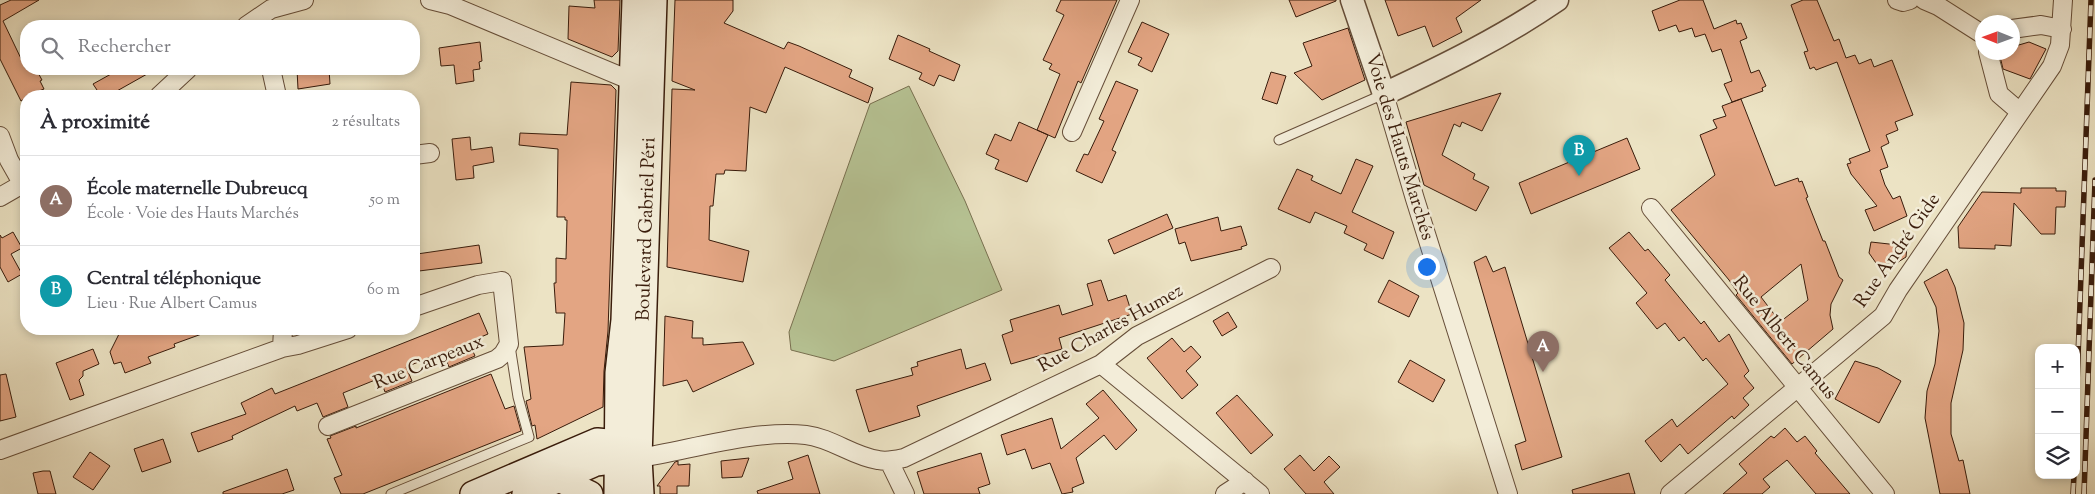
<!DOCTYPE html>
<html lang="fr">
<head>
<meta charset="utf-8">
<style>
  body { margin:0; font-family:"Sorts Mill Goudy",serif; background:#f7f7f7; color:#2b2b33 }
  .controls { position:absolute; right:15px; bottom:15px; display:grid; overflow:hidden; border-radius:10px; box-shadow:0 2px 8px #0003 }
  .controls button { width:45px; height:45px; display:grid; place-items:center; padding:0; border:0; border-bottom:1px solid #e1e1e2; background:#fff; color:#2b2b33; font:25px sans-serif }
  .compass { position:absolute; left:1975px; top:15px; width:45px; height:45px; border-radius:50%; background:#fff; box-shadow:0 2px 8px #0003; rotate:271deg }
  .you { position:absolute; left:1426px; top:266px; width:18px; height:18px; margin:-12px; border:4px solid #fff; border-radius:50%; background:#1a73e8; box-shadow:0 0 0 8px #1a73e833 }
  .badge { display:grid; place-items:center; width:32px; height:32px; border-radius:50%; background:#1a73e8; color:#fff; font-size:16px; font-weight:700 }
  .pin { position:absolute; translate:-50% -41px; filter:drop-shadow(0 1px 2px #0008) }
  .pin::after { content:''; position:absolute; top:26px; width:18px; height:15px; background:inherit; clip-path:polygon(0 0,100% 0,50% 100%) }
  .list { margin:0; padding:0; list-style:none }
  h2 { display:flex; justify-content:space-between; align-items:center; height:65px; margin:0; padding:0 20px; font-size:21px }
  h2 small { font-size:16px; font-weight:400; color:#7c7c81 }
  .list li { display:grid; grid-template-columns:32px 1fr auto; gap:15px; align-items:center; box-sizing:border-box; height:90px; padding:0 20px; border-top:1px solid #e1e1e2 }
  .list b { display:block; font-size:19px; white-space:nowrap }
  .list p { margin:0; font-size:16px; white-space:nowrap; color:#7c7c81 }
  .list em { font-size:16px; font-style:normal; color:#7c7c81 }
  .icon { flex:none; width:28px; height:28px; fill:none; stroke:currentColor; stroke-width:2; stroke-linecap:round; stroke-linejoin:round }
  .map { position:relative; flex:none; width:2095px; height:494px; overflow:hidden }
  .search { position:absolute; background:#fff; box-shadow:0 2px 8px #0003; left:20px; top:20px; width:400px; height:55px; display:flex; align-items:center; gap:12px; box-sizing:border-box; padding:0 18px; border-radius:20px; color:#7c7c81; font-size:19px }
  .panel { position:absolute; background:#fff; box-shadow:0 2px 8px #0003; left:20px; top:90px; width:400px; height:245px; border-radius:20px }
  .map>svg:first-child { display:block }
  .green { fill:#b7c495; stroke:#787050 }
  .building { fill:#e3a583; stroke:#391c0b; fill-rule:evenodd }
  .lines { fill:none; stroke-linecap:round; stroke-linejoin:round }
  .service-casing { stroke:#664e39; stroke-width:11 }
  .minor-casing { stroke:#664e39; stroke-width:20 }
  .tertiary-casing { stroke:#664e39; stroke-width:25 }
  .secondary-casing { stroke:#391c0b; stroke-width:28 }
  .service { stroke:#f3edd9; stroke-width:9 }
  .minor { stroke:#f3edd9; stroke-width:18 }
  .tertiary { stroke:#f3edd9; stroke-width:22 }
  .secondary { stroke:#f3edd9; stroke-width:25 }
  .rail-casing { stroke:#391c0b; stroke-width:5.5 }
  .rail { stroke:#f3edd9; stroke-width:4; stroke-dasharray:11; stroke-linecap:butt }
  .labels { text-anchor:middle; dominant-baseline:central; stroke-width:5; stroke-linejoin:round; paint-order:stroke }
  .street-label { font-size:19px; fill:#391c0b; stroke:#f3edd9 }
</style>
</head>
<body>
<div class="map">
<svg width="2095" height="494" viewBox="0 0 2095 494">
  <rect width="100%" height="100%" fill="#ece3c4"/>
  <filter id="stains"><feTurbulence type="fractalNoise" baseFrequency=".004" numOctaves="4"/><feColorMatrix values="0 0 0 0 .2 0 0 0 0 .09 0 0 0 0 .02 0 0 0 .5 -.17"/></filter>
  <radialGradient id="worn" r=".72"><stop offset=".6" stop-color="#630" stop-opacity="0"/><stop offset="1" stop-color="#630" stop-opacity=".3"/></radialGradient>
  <path class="green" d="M909,86L965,201L1002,290L834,361L791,350L789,332L870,104Z"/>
  <path class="building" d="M11,0H39L3,21L26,69H36L42,80L40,81L44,89L26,96V98L21,101L0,59V5Z
    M594,0H620L618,51L612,57L568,39L569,6L595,8Z
    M675,0H733V11L724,23L784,49L788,42L799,46L852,70L849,77L873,88L868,103L785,67L766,113L750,107L746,171L725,170L724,174H716L713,206H710L709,240L749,251L743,282L667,267L672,89L695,90L672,81Z
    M1061,0H1117L1081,83L1078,81L1055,138L1037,130L1060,74L1049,69L1052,64L1043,60L1064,15L1056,11Z
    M1289,0H1336V1L1296,17Z
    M1385,0H1481L1456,18L1462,32L1433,47L1425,26L1398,36Z
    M1680,0H1703L1714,29L1736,20L1737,24L1741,23L1747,38L1740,41L1751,73L1759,70L1766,86L1762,88L1763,91L1732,102L1724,84L1732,81L1721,49L1712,52L1705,34L1695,37L1692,28L1679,32L1676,25L1659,31L1652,11Z
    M1803,0H1817L1834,41L1839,39L1846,58L1855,55L1859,64L1871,59L1874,67L1892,60L1913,115L1895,122L1898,130L1886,135L1889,143L1881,147L1888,167L1880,170L1885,185L1893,199L1900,196L1907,216L1874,231L1865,210L1877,206L1851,174L1847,164L1851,163L1849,159L1870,151L1837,62L1816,70L1814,67L1810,69L1804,52L1808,51L1791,5Z
    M1142,22L1169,34L1152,72L1138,65L1142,58L1128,52Z
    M1348,28L1365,80L1322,100L1294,73L1312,66L1303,43Z
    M898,35L930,49L929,51L960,65L954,81L939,75L934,86L919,79L922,73L889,59Z
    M480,42L482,61L479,62L480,69L473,70L474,81L456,84L454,65L441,66L439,48Z
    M2029,42L2046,49L2030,79L2003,69L1999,52H2012V47Z
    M120,69H156L108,96H101L93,84Z
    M297,69H329L330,84L298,89Z
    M1271,72L1286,76L1277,104L1262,99Z
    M1116,81L1138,90L1112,150L1116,152L1102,183L1076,171L1084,154L1088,155L1104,121L1099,119Z
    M571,82L611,85L616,90L608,331L604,371L603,407L537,439L535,425L532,426L526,401L531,399L524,347L563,345L565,313H556L554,283H556V258L566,259L567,220H565V217H557L558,149L519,145L520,133L567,135Z
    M1501,93L1482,131L1462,122L1460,127L1454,124L1442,155L1475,174L1473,179L1489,187L1476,211L1424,185L1406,122Z
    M1741,99L1775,186L1798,178L1799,182L1802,181L1808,197L1806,198L1823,241H1825L1839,277L1843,280L1831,304L1830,315L1833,329L1792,364L1736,295L1738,293L1729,280L1671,210L1715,175L1700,135L1717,128L1713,120L1726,116L1722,106ZM1801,264L1808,300L1780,322L1761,297Z
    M1019,122L1048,135L1027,182L995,169L999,160L986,154L995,134L1011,141Z
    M470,137L471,150L492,147L494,162L473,166L474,178L456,180L452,139Z
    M1627,138L1640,169L1531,214L1519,183Z
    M1356,159L1373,166L1352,212L1394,232L1383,259L1364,250L1367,244L1344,233L1347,226L1315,212L1310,223L1278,209L1297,169L1313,176L1311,180L1341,194Z
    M2021,188H2056V191H2066L2065,207H2056L2055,234H2041L2014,203L2011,246L1995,245V249L1959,248L1958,227L1982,192L2021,193Z
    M1167,214L1173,228L1114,254L1108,240Z
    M1218,217L1221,231L1241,226L1247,245L1241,247L1242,249L1191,261L1185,242L1179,244L1175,229Z
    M13,232L22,248L11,254L22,274L8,282L0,267V235L2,238Z
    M1629,232L1645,251L1648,249L1670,275L1665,280L1701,324L1704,321L1719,342L1729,334L1749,371L1744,376L1754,388L1743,398L1749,405L1734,419L1732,416L1688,454L1680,444L1661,462L1645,441L1672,419L1677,427L1728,384L1706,358L1703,361L1684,337L1679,341L1665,323L1657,329L1636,303L1647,293L1609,248Z
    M1871,242L1907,246L1906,257L1895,264L1876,263L1869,253Z
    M479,245L482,263L419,271L417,254Z
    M1486,256L1493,272L1505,267L1562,457L1522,470L1515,445L1526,441L1474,262Z
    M1947,269L1955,287L1964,323L1963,350L1951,403V434L1959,461L1963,460L1970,494H1940L1925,418L1927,391L1935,364L1939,331L1936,307L1924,282Z
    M1101,280L1108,301L1126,295L1132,314L1059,338L1062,349L1011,364L1002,335L1013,331L1010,320L1059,305L1062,315L1093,305L1087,284Z
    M1389,280L1419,296L1409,317L1378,302Z
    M1228,312L1237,327L1222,336L1213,321Z
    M479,313L488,334L469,342L475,356L449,367L443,352L406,367L412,381L385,392L380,378L343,393L348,407L323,417L317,403L297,411L295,406L232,436L233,439L198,452L191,433L246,414L241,403L272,388L275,394Z
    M665,316L693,321L692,338H703V345L743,342L754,364L693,392L687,380L663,386Z
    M132,329H210V331L174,344L175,347L148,357L151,363L125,373L121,362L114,364L110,352L119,334Z
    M1172,338L1184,352L1191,346L1201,357L1186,371L1198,385L1182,399L1147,358Z
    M93,349L99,364L83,371V376L79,380L84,395L70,400L56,363Z
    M961,349L966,369L985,363L991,380L917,406L920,416L869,432L856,390L913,375L911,368L918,366L917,362Z
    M1410,360L1445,380L1433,402L1398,382Z
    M1855,361L1878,368L1901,381L1879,423L1835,399Z
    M6,374L16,417L0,421V375Z
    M491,374L505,409L514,406L521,431L363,494H341L334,478L342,475L327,439L331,438L330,436L356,426V428Z
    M1103,390L1137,430L1116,450L1104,435L1076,458L1084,483L1072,488L1073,492L1062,494L1050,463L1032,469L1025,449L1007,455L1001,435L1052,418L1061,449L1099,418L1086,404Z
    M1237,395L1273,435L1251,454L1216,413Z
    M1785,428L1797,442L1805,436L1817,451L1815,453L1850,494H1816L1787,460L1763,479L1770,487L1762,494H1723L1747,473L1739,464L1771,436L1774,438Z
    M163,439L171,462L142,472L134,449Z
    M90,452L110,466L93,490L73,477Z
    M981,453L990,484L978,488L980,494H924L917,472Z
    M808,455L820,494H758L757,491L793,479L788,462Z
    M1300,455L1314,471L1329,456L1340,467L1324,482L1334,494H1306L1284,469Z
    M749,458L742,477L722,478L721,461Z
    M678,461V465L690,464L689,486H677V494H660V486H657L675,462Z
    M287,469L294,490L282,494H223V492Z
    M43,471H50L56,494H38L33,473Z
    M1629,473L1635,494H1573L1572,490Z"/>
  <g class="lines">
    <defs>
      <path id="service" d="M1279,140L1384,94
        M391,494L529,437L518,397L510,346"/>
      <path id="minor" d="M430,0L450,5L632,81
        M1897,0L1903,2L1910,0
        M1924,0L1938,6L1982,34
        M246,26L271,9L304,0
        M2012,29L2041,25L2062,29
        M1988,52L1999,94L2020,112
        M271,69L277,96
        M1384,94L1415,199L1508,494
        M159,96L188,69
        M1072,132L1130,0
        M0,136L9,160L22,183
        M414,155L430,153
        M0,197L26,182
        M1651,208L1885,494
        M282,348L283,329
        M1101,364L1260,494
        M328,426L497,359L503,354L509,344L502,281L478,285L414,307
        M0,450L282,348L298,345L348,329
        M639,458C690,450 756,429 806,435C832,438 852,456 878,460C887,462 895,460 904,458L1101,364L1137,336L1271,268
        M889,461L905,494
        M1225,494L1245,481
        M1670,494L1883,316L1898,290L2052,66L2060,45L2063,0"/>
      <path id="tertiary" d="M1352,0L1384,94C1444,66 1503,37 1557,0"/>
      <g id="secondary">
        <path d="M559,479L590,494"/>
        <path d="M473,494L597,441L608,442L632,454"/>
        <path d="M525,494L596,463L634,458"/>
        <path d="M617,494L618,373L624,320L635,0"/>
        <path id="s1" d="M641,494L639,458L654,0"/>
      </g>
    </defs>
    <use href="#service" class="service-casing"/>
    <use href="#minor" class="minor-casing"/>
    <use href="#tertiary" class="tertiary-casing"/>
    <use href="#secondary" class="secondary-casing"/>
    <use href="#service" class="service"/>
    <use href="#minor" class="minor"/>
    <use href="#tertiary" class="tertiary"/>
    <use href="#secondary" class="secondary"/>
    <defs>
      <path id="rail" d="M2076,412L2091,0
        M2073,494L2074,475
        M2084,494L2095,180"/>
    </defs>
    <use href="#rail" class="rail-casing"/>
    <use href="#rail" class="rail"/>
  </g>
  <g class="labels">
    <g class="street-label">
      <text transform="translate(1399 147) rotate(73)">Voie des Hauts Marchés</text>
      <text stroke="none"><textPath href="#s1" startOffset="265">Boulevard Gabriel Péri</textPath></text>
      <text transform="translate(1898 251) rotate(-55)">Rue André Gide</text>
      <text transform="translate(1111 329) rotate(-29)">Rue Charles Humez</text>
      <text transform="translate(1784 338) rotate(51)">Rue Albert Camus</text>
      <text transform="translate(429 363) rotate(-22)">Rue Carpeaux</text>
    </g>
  </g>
  <rect width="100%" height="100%" filter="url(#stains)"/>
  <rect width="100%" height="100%" fill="url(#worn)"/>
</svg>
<div class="controls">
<button>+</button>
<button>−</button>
<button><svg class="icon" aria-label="layers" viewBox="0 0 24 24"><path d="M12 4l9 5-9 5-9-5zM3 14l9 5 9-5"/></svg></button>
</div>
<svg class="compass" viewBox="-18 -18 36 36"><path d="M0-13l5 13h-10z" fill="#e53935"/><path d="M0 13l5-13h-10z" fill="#7c7c81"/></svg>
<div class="you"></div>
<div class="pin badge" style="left:1543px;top:372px;background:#8d6e63">A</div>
<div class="pin badge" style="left:1579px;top:176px;background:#0f9aa8">B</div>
<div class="search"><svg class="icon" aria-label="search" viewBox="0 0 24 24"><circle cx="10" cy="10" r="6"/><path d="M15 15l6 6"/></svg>Rechercher</div>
<section class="panel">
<h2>À proximité<small>2 résultats</small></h2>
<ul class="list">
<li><span class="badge" style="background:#8d6e63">A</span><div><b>École maternelle Dubreucq</b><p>École · Voie des Hauts Marchés</p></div><em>50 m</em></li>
<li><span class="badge" style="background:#0f9aa8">B</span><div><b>Central téléphonique</b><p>Lieu · Rue Albert Camus</p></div><em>60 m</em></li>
</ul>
</section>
</div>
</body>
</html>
